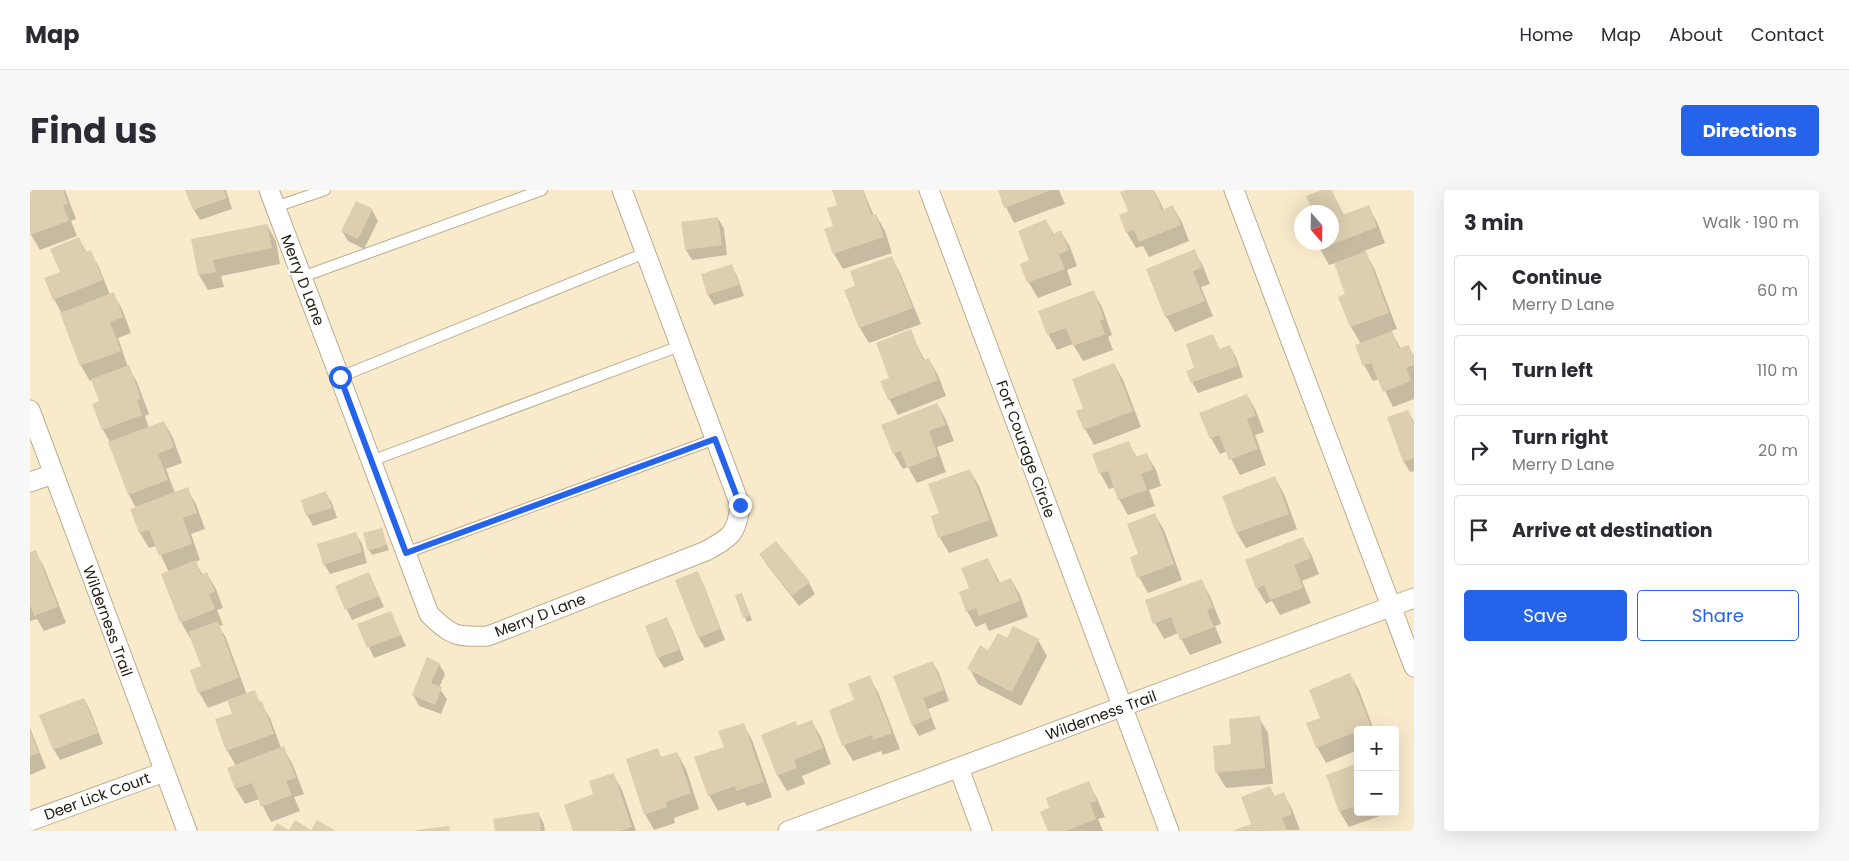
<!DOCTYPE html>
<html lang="en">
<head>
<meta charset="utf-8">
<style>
  body { margin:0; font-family:Poppins,sans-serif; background:#f7f7f7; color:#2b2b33 }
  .controls { position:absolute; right:15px; bottom:15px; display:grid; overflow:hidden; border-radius:5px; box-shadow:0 5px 20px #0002 }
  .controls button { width:45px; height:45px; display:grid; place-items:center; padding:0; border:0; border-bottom:1px solid #e1e1e2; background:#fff; color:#2b2b33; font:25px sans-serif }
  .compass { position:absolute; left:1264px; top:15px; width:45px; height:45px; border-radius:50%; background:#fff; box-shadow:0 5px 20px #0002; rotate:160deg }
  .stop { position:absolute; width:15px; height:15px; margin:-11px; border:4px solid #2563eb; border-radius:50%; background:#fff }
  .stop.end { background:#2563eb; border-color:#fff; box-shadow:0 1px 5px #0008 }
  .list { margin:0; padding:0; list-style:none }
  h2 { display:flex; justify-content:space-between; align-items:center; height:65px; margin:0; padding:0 20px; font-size:21px }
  h2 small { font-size:16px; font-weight:400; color:#7c7c81 }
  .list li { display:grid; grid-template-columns:32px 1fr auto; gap:15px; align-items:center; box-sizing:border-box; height:70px; margin:0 10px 10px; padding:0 10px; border:1px solid #e1e1e2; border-radius:5px }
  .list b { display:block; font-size:19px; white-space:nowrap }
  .list p { margin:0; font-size:16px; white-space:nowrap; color:#7c7c81 }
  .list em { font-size:16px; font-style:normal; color:#7c7c81 }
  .actions { display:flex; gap:10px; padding:15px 20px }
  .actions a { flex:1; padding:11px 0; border:1px solid #2563eb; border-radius:5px; text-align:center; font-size:18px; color:#2563eb }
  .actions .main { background:#2563eb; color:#fff }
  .icon { flex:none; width:28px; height:28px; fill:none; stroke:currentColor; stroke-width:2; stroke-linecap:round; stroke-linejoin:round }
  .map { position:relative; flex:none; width:1384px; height:641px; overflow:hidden; border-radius:5px }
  header { display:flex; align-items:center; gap:30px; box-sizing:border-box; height:70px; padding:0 25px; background:#fff; border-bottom:1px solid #e1e1e2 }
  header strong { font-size:24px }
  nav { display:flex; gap:28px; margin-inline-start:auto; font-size:18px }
  .intro { display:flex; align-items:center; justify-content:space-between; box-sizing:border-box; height:120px; padding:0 30px }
  h1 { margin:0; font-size:35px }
  .button { padding:12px 22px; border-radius:5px; background:#2563eb; color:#fff; font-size:18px; font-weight:700 }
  main { display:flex; gap:30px; padding:0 30px }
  aside { flex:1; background:#fff; border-radius:5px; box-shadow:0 5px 20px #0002 }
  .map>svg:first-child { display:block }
  .shadow { fill:#0003 }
  .building { fill:#dcceaf }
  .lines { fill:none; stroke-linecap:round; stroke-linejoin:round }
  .service-casing { stroke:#bbad8f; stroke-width:12 }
  .minor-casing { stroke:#bbad8f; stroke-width:21 }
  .service { stroke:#fff; stroke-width:10 }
  .minor { stroke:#fff; stroke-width:19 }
  .route { stroke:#2563eb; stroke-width:6 }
  .labels { text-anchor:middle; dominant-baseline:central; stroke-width:4.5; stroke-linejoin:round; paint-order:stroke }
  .street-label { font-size:15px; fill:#201b10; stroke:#fff }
</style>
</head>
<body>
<header>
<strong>Map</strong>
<nav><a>Home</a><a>Map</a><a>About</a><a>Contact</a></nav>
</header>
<div class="intro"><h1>Find us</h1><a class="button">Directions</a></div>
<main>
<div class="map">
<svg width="1384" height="641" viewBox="0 0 1384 641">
  <rect width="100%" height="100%" fill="#f8eaca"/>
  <path class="shadow" d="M0,0H35L46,29L41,31L47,46L10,60L0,43Z
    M157,0H196L202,19L170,30L164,20Z
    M806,0H833L844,26L846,25L855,41L862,63L813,79L804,64L805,36L809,16Z
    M969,0H1029L1035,14L984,33L976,17Z
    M1099,0H1124L1134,20L1143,17L1152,32L1159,51L1119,67L1113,56L1106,58L1097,43L1090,26L1099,22Z
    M1295,0H1301L1314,26L1338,16L1347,32L1355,53L1334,61L1344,78L1367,139L1361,141L1371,159L1378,156L1384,166V209L1363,217L1349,189L1343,191L1334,175L1331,154L1321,137L1310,107L1317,105L1305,73L1299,75L1290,59L1302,52V22H1284L1278,7Z
    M342,20L348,31L334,59L318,51L312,41Z
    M688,28L694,39L697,65L662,70L656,60L652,33Z
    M1016,31L1024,45L1031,42L1040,57L1047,76L1037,80L1042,95L1008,108L999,93L991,74L1001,71Z
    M237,35L246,51L250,74L191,86L194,97L178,100L169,85L162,50Z
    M49,49L57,63L60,62L69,77L80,105L83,104L92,119L101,143L88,148L98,177L107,192L119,224L115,226L119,238L134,232L143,248L152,273L136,279L145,303L157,299L166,314L175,339L161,344L170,370L165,372L173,385L177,384L186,399L193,418L187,420L193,435L189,436L196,448L217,505L224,502L240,528L251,558H253L262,573L274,604L264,607L270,621L241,632L229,609L215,614L206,599L198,579L206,576L197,560L203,524L199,510L178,518L169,502L173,477L161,447L160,448L151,432L139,382L126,356L119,358L110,343L101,320L106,318L99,305L80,252L73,240L70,212L62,190L60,191L51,176L32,124L24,109L31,82Z
    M1164,61L1173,76L1180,94L1171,97L1183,126L1145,142L1136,126Z
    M861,67L870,83L891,134L839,153L830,138L816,101L827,96Z
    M701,75L707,86L714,106L684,115L678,105L672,85Z
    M1063,102L1072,117L1082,145L1078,147L1083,160L1053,171L1043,154L1027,160L1018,144Z
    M880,141L895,171L899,170L908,185L916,206L868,225L859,209L861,188Z
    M1183,146L1190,160L1200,157L1206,167L1213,187L1168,203L1162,192L1166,179Z
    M1084,174L1093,190L1111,237L1064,255L1055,239L1054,218Z
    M1217,205L1226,221L1234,242L1225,245L1236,275L1210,285L1197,261L1190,264L1181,248Z
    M907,214L916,230L924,251L907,257L916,282L887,293L878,277L873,279L864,264Z
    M1378,221L1384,232V281L1380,282L1374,272L1359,228Z
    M1098,252L1107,268L1117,265L1126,280L1131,296L1119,300L1125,316L1098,325L1089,309L1085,297L1079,299L1070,283Z
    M940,281L949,296L968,346L919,363L910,348L902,327L910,324Z
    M1245,288L1254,304L1267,339L1216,358L1207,343L1194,307Z
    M296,303L302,313L307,328L283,336L277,325Z
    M1125,325L1134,340L1152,390L1118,403L1109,387L1110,365Z
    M351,339L359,360L342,365L339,360Z
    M326,344L332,354L337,373L300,384L294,374Z
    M1272,349L1281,364L1289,384L1272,391L1281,413L1250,425L1242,411L1236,414L1227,398Z
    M746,352L779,393L785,404L769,416L737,375L731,364Z
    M5,362L14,377L36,433L14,441L7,429L0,431V364Z
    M958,369L970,393L981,389L990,405L998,427L959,441L955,433L946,437L937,421L941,399Z
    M667,382L673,393L695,450L675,458L669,448L646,391Z
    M339,383L354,417L322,430L306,397Z
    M1171,390L1180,406L1191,434L1185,436L1192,453L1160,465L1148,443L1134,449L1125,433Z
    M714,409L722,430L717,432L715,427Z
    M360,422L376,456L344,468L329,435Z
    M636,429L642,439L654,470L634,478L628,468L616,437Z
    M977,449L1008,450L1017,466L991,516L948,494L939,478L959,461Z
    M903,473L909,483L919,511L898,519L906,539L889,546L883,535Z
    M409,474L415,484L409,498L417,509L411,524L389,516L383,505Z
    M1320,485L1329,500L1344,540H1328V560L1296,573L1287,557L1291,529Z
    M839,487L848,502L870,559L853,565L851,561L823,571L814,556L800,521L826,511Z
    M54,509L60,520L73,554L30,570L24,560L11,525Z
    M1229,528L1238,543L1243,594L1196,598L1187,583L1203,555Z
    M782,532L791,547L801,574L772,586L775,594L757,601L748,586L732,545L768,537Z
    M713,534L722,550L742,607L717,616L714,612L688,621L679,605L695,557Z
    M0,538L16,578L0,585Z
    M627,560L632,568L647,563L656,579L669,619L644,628L645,633L624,640L615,624Z
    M1328,575V622H1361L1319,637L1310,622Z
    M583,584L592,600L606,641H544L565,605Z
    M1058,593L1067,608L1075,627L1068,629L1073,641H1019L1021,618Z
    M1240,597L1245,607L1253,603L1262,619L1270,640L1205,641L1223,634Z
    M508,623L514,634L515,641H466Z"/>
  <path class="building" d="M0,0H33L38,14L33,15L39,31L0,45Z
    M155,0H194L197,8L163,20Z
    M802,0H833L841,25L846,24L854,47L803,64L794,39L803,36L797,18L807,15Z
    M968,0H1021L974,18Z
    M1096,0H1124L1132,20L1143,15L1151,35L1109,52L1104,40L1096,43L1089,25L1098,21L1090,2Z
    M1292,0H1302L1312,25L1339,15L1347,37L1289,60L1287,52H1302V22H1283L1276,6Z
    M326,11L343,19L328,49L311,41Z
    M688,27L692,55L655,60L651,32Z
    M1016,29L1022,44L1031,40L1039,60L1029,64L1035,79L997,93L990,74L999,70L988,41Z
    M237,34L242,58L183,70L186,82L168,85L161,49Z
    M49,47L55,62L61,60L73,90L23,110L14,88L30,82L20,59Z
    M1165,59L1172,78L1163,81L1175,111L1135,127L1116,79Z
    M1336,61L1359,123L1320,137L1308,107L1315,104L1304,73Z
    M862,66L883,118L829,138L814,100L825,96L820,81Z
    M702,74L709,95L677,105L671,84Z
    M1064,100L1074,129L1070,131L1075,144L1043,156L1036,138L1017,145L1008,121Z
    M84,102L93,127L80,132L91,161L50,176L30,123Z
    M881,139L893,170L899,168L908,190L858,210L850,191L859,188L846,153Z
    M1362,141L1369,158L1379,155L1384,169V175L1376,178L1381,191L1353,202L1341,173L1333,176L1325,155Z
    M1183,144L1189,159L1200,155L1208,176L1161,193L1156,181L1164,178L1156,154Z
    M1084,173L1103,221L1054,240L1046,221L1053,218L1042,189Z
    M99,175L111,209L107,210L112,225L72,240L62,214L69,211L61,189Z
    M1217,204L1226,226L1217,229L1228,259L1199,270L1189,245L1180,249L1169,223Z
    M907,213L916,235L899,241L908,266L877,278L871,261L863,264L851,235Z
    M1378,220L1384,235V268L1373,272L1357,227Z
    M134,231L144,257L128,264L138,290L98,305L78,252Z
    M1099,251L1105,267L1117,263L1123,280L1111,284L1117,300L1088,310L1078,281L1069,284L1062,264Z
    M940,279L960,330L908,348L901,326L909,323L898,294Z
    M1245,286L1259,324L1206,343L1192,306Z
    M158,297L167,323L153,328L162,354L129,366L119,340L109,343L100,319Z
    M296,301L302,318L276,326L271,310Z
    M1125,323L1144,374L1107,388L1100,367L1108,364L1097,334Z
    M352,338L357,355L338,361L333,343Z
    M326,342L332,362L293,375L287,354Z
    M1273,347L1281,368L1264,375L1273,398L1240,410L1234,395L1226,399L1215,370Z
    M746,351L780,392L762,406L729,364Z
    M6,360L28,417L4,426L0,415V362Z
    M958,368L968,393L981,388L990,411L949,426L946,418L936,422L929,402L939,398L931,378Z
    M166,370L171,385L177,382L185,402L179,404L185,419L150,433L131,384Z
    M668,381L690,439L668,448L645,390Z
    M339,382L349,406L315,420L305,396Z
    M1172,389L1183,418L1177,420L1184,437L1150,450L1141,427L1123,434L1115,410Z
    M712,403L720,425L713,428L705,405Z
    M361,421L371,445L337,458L327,434Z
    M637,427L649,460L627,468L615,436Z
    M188,431L209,488L168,503L160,480L171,476L158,442Z
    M983,436L1009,449L982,502L937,479L950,455L958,460L968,443L977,448Z
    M397,467L410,473L401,493L412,497L405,515L382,505Z
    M903,471L914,500L893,508L901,528L882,536L863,486Z
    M1320,483L1341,536L1328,540V541L1286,558L1276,533L1290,528L1279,500Z
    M840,485L862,543L843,550L842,545L812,556L799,520L824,510L818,494Z
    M225,500L229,512L232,511L244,544L196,561L185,529L202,524L197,510Z
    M54,508L68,543L23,560L9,525Z
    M1230,526L1235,578L1185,583L1183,556L1201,554L1199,529Z
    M782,530L793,558L764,570L767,578L747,586L731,545L766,531L767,536Z
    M714,533L734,592L706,601L705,596L678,606L664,567L694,557L688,541Z
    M0,541L9,563L0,566Z
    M254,556L266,588L256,591L262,605L231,617L222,593L205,599L197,578Z
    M628,558L631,567L647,562L661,603L636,612L637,617L614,625L596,569Z
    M1328,573V615L1309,622L1296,585Z
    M584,583L602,637L590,641H543L534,615L563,604L559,591Z
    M1059,591L1067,611L1060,613L1066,629L1036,641H1018L1010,622L1019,618L1016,608Z
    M1240,596L1244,606L1254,602L1262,624L1252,628L1257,640L1202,641L1221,634L1211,607Z
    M509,622L511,641H465L463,629Z
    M265,630L281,640L287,630L306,641H242L247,633L259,640Z
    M419,636L420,641H386V640Z"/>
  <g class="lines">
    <defs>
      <path id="service" d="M245,17L295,0
        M272,87L512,0
        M310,187L615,63
        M341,271L650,156
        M376,363L685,249"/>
      <path id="minor" d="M239,0L399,424C422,447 427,447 458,446L676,361C701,347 707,344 710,315L592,0
        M899,0L1139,641
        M1204,0L1384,477
        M0,220L157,641
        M0,292L23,284
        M929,578L952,641
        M0,631L134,582
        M758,641L1384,408"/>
    </defs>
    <use href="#service" class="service-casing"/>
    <use href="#minor" class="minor-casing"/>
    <use href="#service" class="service"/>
    <use href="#minor" class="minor"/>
  </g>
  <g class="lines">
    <path class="route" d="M310,187L376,363L685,249L710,315"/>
  </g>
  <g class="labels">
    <g class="street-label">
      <text transform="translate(273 90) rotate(69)">Merry D Lane</text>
      <text transform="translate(996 259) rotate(70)">Fort Courage Circle</text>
      <text transform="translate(510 425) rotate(-21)">Merry D Lane</text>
      <text transform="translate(78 431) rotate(70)">Wilderness Trail</text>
      <text transform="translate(1071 525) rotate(-20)">Wilderness Trail</text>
      <text transform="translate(67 606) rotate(-20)">Deer Lick Court</text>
    </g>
  </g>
</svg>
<div class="controls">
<button>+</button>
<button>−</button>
</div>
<svg class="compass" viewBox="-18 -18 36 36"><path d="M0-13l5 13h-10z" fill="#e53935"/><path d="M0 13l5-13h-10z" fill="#7c7c81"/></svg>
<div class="stop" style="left:310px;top:187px"></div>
<div class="stop end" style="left:710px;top:315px"></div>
</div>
<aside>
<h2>3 min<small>Walk · 190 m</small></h2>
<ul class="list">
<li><svg class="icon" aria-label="ahead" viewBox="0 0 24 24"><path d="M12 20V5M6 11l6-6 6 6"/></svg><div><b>Continue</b><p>Merry D Lane</p></div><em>60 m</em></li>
<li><svg class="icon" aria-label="left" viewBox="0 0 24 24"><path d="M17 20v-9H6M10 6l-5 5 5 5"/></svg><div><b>Turn left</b></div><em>110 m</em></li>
<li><svg class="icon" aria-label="right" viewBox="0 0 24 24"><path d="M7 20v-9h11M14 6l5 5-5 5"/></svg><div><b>Turn right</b><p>Merry D Lane</p></div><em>20 m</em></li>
<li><svg class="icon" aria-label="arrive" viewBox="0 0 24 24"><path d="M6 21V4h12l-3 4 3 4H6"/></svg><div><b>Arrive at destination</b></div></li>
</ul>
<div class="actions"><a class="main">Save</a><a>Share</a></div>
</aside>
</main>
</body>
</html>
